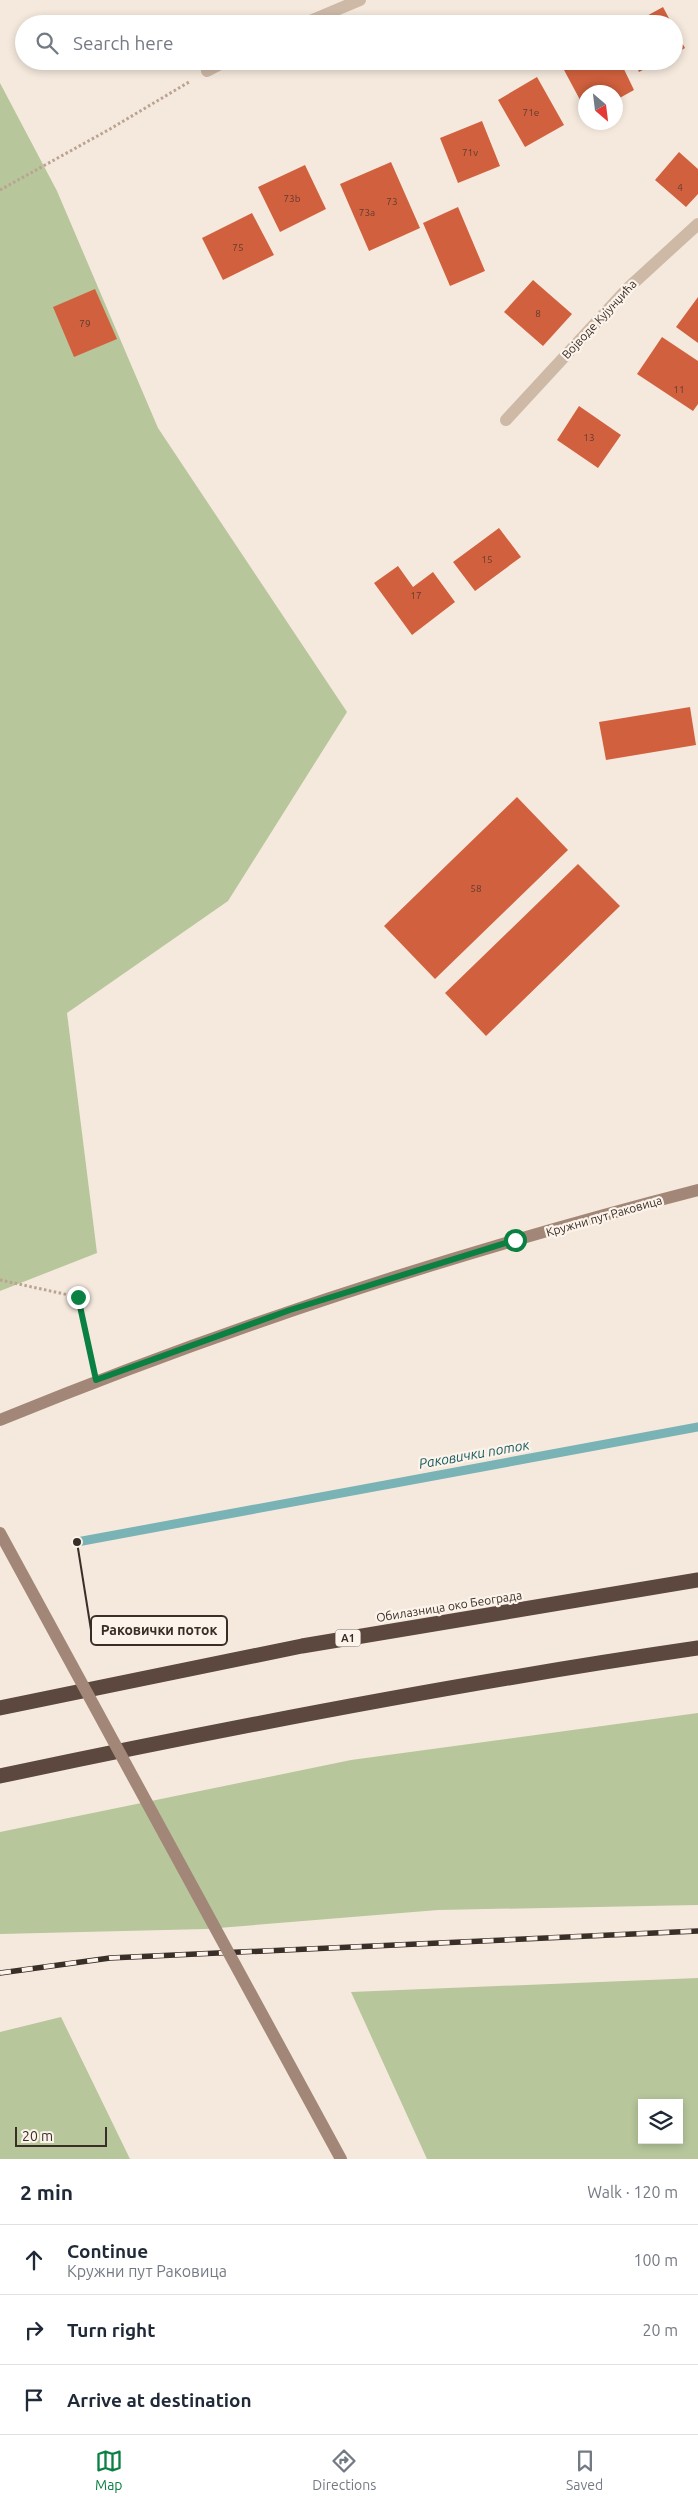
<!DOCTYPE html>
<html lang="en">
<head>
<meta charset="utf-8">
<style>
  body { margin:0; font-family:Ubuntu,sans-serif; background:#f2f2f3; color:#1f2937 }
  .controls { position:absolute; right:15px; bottom:15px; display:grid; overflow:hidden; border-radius:0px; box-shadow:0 2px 8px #0003 }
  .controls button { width:45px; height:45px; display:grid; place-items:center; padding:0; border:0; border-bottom:1px solid #e0e1e3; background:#fff; color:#1f2937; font:25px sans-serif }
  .compass { position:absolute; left:578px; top:85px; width:45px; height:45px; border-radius:50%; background:#fff; box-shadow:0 2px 8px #0003; rotate:152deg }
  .scale { position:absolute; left:15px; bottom:12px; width:92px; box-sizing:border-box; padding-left:5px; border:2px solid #3a2e28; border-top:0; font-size:14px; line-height:18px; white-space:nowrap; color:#3a2e28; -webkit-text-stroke:4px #fcf3ea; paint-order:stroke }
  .stop { position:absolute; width:15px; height:15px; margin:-11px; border:4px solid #0b8043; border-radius:50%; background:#fff }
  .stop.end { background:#0b8043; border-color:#fff; box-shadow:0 1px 5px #0008 }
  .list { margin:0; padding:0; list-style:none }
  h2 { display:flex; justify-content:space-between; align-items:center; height:65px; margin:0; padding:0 20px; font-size:21px }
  h2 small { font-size:16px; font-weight:400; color:#747a83 }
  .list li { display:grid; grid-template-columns:32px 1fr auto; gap:15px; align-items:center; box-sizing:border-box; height:70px; padding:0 20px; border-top:1px solid #e0e1e3 }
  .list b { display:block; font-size:19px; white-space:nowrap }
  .list p { margin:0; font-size:16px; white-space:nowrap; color:#747a83 }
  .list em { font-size:16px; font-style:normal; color:#747a83 }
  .icon { flex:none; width:28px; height:28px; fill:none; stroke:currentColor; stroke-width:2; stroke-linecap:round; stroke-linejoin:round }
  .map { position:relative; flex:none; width:698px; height:2159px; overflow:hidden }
  .search { position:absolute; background:#fff; box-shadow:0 2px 8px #0003; left:15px; right:15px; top:15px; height:55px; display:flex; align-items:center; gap:12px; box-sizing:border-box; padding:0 18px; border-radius:28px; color:#747a83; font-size:19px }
  .sheet { height:275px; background:#fff }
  nav { display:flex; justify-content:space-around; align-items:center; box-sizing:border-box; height:70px; border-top:1px solid #e0e1e3; background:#fff; font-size:14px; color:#747a83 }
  nav a { display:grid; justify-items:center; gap:2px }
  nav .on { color:#0b8043 }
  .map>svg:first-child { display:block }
  .green { fill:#b7c69b; fill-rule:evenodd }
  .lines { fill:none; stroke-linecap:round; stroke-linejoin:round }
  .stream { stroke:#79b3b5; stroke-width:9 }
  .building { fill:#d1613e }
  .path { stroke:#baa391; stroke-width:3; stroke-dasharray:2.5 2.5; stroke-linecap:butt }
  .street { stroke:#ceb9a7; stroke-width:12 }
  .secondary { stroke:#a28778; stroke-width:12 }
  .highway { stroke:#5c483e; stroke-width:15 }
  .rail-casing { stroke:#3a2e28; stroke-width:5.5 }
  .rail { stroke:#fcf3ea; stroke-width:4; stroke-dasharray:11; stroke-linecap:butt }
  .secondary-bridge { stroke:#a28778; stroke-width:12 }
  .route { stroke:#0b8043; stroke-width:6 }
  .labels { text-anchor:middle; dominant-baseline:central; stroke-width:4.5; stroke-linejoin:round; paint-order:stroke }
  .number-label { font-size:10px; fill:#603b2e }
  .shield { fill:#fcf3ea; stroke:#746962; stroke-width:1 }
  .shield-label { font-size:11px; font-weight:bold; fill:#3a2e28 }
  .street-label { font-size:12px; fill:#3a2e28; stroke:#fcf3ea }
  .water-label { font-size:14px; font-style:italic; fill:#195c60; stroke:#fcf3ea }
  .leader { fill:none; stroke:#3a2e28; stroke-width:2 }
  .callout-dot { fill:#3a2e28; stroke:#fcf3ea; stroke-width:2 }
  .callout { fill:#fcf3ea; stroke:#3a2e28; stroke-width:2 }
  .callout-label { font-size:14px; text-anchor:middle; font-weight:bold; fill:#3a2e28 }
</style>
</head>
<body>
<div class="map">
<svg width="698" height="2159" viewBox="0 0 698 2159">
  <rect width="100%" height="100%" fill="#f5e9dd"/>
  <path class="green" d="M0,83L57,191L158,428L347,712L228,901L67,1013L97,1253L0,1291Z
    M698,1713V1905L438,1910L206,1929L0,1934V1832L351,1760Z
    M698,1978V2159H427L351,1992ZM642,2103H679V2140H642Z
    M61,2017L130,2159H0V2032Z"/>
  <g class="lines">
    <path class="stream" d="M77,1542L698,1427"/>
  </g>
  <path class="building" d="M663,7L672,24H632Z
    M674,29L685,48L674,54Z
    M581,61H620L634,90L616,100V92H586V111L564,70Z
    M634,61H660L639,72Z
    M537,77L564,125L525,147L498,100Z
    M482,121L500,166L458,183L440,138Z
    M679,152L698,169V194L686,207L655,180Z
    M391,162L420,228L369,251L340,184Z
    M305,165L326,209L280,232L258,187Z
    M458,207L485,271L450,286L423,223Z
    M252,213L274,255L223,280L202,238Z
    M533,280L572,314L543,346L504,312Z
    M95,289L117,339L74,357L53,307Z
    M698,297V343L676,327Z
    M662,337L698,361V404L693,411L637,374Z
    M579,406L621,435L598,468L557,440Z
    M499,528L521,557L475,591L453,562Z
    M398,566L413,587L433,572L455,602L412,635L374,583Z
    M690,707L696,745L606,760L599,722Z
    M517,797L568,850L435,979L384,926Z
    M578,864L620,906L486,1036L445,993Z"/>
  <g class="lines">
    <path class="path" d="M0,190L110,129L189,82
      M0,1280L78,1297L92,1360"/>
    <path class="street" d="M303,24L360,0
      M207,71L226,61
      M506,420L627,289L698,224"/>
    <path class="secondary" d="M0,1420C227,1327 460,1251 698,1190"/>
    <path class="highway" d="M0,1708L302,1646L698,1580
      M0,1776C231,1727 464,1682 698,1648"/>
    <defs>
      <path id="rail" d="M0,1973L110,1958L698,1931"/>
    </defs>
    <use href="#rail" class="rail-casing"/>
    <use href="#rail" class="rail"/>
    <path class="secondary-bridge" d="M0,1533L341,2159"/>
  </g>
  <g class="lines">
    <path class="route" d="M78,1297L96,1380L290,1310L515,1240"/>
  </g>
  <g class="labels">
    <g class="number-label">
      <text x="531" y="112">71e</text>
      <text x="470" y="152">71v</text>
      <text x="680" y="187">4</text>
      <text x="292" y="198">73b</text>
      <text x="392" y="201">73</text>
      <text x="367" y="212">73a</text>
      <text x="238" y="247">75</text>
      <text x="538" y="313">8</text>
      <text x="85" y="323">79</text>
      <text x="679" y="389">11</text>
      <text x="589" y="437">13</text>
      <text x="487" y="559">15</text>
      <text x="416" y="595">17</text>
      <text x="476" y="888">58</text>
    </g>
    <rect class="shield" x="335.5" y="1629.5" width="25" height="17" rx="4"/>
    <g class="shield-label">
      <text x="348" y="1638">A1</text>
    </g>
    <g class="street-label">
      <text transform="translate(599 319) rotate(-47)">Војводе Кујунџића</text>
      <text transform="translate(604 1216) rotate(-16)">Кружни пут Раковица</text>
      <text transform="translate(449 1606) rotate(-9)">Обилазница око Београда</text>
    </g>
    <g class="water-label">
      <text transform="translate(474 1454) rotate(-10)">Раковички поток</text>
    </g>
  </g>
  <path class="leader" d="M77 1542L91 1630"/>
  <circle class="callout-dot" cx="77" cy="1542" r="5"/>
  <rect class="callout" x="91" y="1616" width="136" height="29" rx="5"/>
  <g class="callout-label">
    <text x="159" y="1635">Раковички поток</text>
  </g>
</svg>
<div class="controls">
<button><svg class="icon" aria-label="layers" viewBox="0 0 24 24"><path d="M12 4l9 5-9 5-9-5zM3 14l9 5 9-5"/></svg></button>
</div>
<svg class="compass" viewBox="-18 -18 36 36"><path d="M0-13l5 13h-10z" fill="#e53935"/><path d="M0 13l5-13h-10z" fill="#747a83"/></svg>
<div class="scale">20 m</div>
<div class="stop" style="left:515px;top:1240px"></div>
<div class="stop end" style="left:78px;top:1297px"></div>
<div class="search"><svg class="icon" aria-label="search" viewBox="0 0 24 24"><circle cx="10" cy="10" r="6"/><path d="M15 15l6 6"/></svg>Search here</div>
</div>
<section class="sheet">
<h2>2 min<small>Walk · 120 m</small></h2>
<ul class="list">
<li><svg class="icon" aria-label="ahead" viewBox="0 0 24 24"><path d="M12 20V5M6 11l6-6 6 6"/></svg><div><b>Continue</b><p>Кружни пут Раковица</p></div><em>100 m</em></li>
<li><svg class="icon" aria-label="right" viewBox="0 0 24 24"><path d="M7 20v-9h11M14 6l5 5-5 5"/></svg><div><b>Turn right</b></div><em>20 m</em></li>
<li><svg class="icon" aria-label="arrive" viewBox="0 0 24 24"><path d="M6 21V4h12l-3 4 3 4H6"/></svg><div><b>Arrive at destination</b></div></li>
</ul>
</section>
<nav>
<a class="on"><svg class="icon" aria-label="map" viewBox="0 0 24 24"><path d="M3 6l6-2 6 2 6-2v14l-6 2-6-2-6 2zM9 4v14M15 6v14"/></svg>Map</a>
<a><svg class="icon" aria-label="directions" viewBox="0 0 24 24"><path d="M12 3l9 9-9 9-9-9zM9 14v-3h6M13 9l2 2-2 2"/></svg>Directions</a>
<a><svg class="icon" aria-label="saved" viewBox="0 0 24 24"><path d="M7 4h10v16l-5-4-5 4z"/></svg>Saved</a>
</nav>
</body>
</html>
